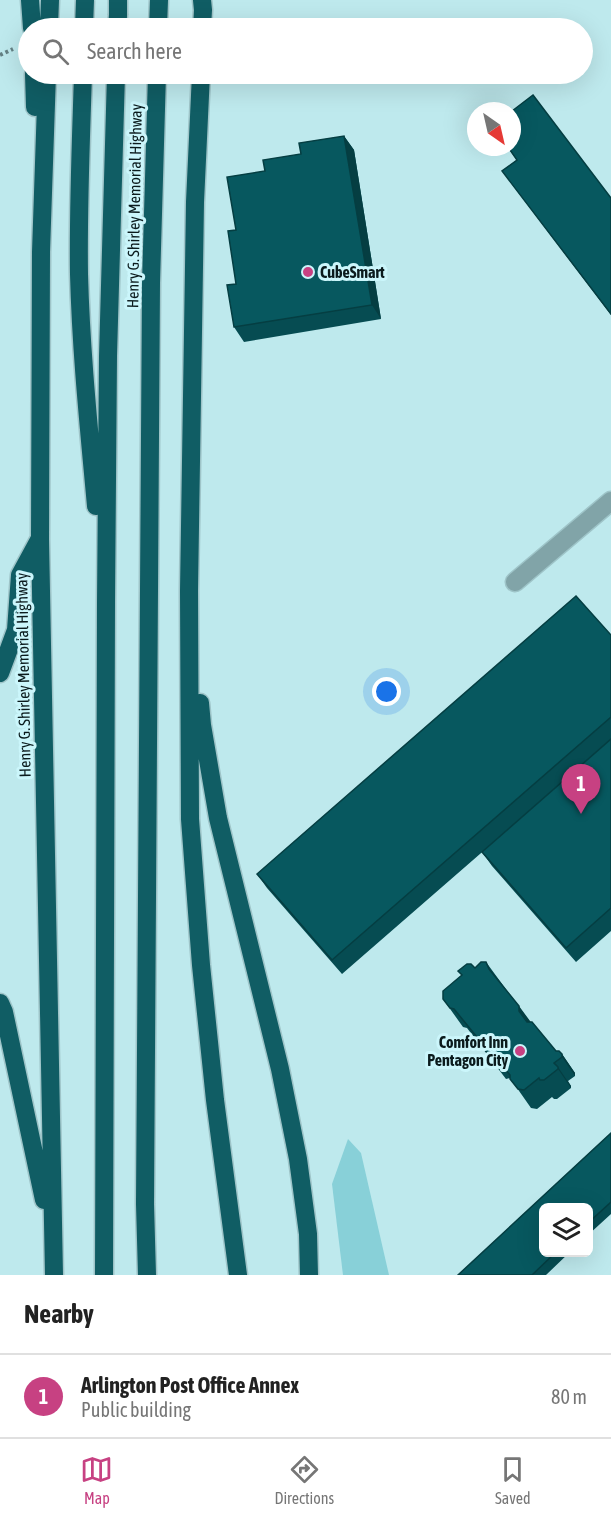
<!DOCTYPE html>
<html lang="en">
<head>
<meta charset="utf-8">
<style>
  body { margin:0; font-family:"Asap Condensed",sans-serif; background:#f2f2f2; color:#222 }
  .controls { position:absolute; right:18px; bottom:18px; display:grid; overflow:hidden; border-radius:9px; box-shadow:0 6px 24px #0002 }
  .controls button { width:54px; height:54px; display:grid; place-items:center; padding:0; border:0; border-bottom:2px solid #e0e0e0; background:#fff; color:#222; font:30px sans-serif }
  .compass { position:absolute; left:467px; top:102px; width:54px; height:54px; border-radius:50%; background:#fff; box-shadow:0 6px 24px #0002; rotate:146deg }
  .you { position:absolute; left:387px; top:692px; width:21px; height:21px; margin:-15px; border:4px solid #fff; border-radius:50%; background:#1a73e8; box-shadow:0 0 0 9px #1a73e833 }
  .badge { display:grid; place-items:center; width:39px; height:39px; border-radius:50%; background:#c74182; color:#fff; font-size:20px; font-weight:700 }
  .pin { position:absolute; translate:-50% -50px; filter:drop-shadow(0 2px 3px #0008) }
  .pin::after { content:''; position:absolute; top:32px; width:21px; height:18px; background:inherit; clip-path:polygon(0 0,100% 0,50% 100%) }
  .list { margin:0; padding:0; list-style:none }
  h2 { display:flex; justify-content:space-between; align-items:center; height:78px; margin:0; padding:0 24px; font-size:26px }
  h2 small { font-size:20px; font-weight:400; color:#767676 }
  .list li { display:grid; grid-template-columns:39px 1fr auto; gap:18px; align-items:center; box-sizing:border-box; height:84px; padding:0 24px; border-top:2px solid #e0e0e0 }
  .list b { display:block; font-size:22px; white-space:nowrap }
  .list p { margin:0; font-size:20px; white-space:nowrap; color:#767676 }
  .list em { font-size:20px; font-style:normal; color:#767676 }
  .icon { flex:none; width:33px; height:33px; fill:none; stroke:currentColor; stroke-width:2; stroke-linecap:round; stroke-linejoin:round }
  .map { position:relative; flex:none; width:611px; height:1275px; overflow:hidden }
  .search { position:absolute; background:#fff; box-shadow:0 6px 24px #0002; left:18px; right:18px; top:18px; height:66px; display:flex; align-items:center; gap:15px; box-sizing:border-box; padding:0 21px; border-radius:33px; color:#767676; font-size:22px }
  .sheet { height:162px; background:#fff }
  nav { display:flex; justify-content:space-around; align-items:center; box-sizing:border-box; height:84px; border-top:2px solid #e0e0e0; background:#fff; font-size:16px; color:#767676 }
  nav a { display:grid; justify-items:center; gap:3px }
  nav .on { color:#c74182 }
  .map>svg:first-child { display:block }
  .green { fill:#88d0d8 }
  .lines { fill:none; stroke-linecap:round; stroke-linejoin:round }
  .minor-casing { stroke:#9ec4c8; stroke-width:21 }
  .highway-casing { stroke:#9ec4c8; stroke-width:21 }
  .path { stroke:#648184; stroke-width:4; stroke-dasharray:3 3; stroke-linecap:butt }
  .minor { stroke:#81a4a8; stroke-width:18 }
  .highway { stroke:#105d64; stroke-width:18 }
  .highway-bridge-casing { stroke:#9ec4c8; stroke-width:21; stroke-linecap:butt }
  .highway-bridge { stroke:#105d64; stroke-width:18 }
  .wall { fill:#064c52 }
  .shaded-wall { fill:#053e42 }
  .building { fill:#07585f; stroke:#053e42; stroke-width:1.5 }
  .poi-dot { fill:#c74182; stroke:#cbf6fb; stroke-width:2 }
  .labels { text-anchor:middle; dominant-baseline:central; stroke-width:6; stroke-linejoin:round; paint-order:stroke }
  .street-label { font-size:16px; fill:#0b1b1d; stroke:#cbf6fb }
  .poi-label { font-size:16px; font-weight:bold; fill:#0b1b1d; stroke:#cbf6fb; text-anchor:start }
</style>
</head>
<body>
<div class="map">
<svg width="611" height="1275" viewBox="0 0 611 1275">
  <rect width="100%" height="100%" fill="#bee9ed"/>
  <path class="green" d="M348,1139L361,1153L389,1275H343L332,1184Z"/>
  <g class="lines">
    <defs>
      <path id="minor" d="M515,582L611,501"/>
      <path id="highway" d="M30,0L32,28
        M202,0L203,10L202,28
        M49,28L50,0
        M117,28L118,15
        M158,28L159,0
        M34,74L35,107
        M47,74L41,252L40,539L54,1275
        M83,74C81,140 78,207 79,274C81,352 89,429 96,506
        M201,74L195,202L189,591L190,819L201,965L215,1100L238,1275
        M0,673L16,630L20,575L39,540
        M200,703L202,725L218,818L280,1069L298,1159L308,1234L309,1275
        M0,1003L4,1012L44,1200
        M104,1275L106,603L108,356L116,74
        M147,1275L145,1204L151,283L157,74"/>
    </defs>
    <use href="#minor" class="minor-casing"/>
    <use href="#highway" class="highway-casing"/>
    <path class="path" d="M0,55L13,49"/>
    <use href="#minor" class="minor"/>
    <use href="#highway" class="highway"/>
    <defs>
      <path id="highway-bridge" d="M118,15V0
        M84,28L85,0"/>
    </defs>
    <use href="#highway-bridge" class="highway-bridge-casing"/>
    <use href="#highway-bridge" class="highway-bridge"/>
  </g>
  <path class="wall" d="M344,136L354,150L381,319L244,342L234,327L236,284V230L265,171L301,154Z
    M507,147H512L611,198V315L502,171L517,160Z
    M611,635V931L576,962L492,866L482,852L488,847L342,974L267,888L257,874Z
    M486,962L530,1022L556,1051L562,1054L575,1073V1076L568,1081L571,1086V1088L557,1099H554L552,1097L537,1109L531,1108L510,1078L506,1079L467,1028L463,1027L443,999L475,968Z
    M611,1133V1214L588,1235V1208L543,1252H570L546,1275H458Z"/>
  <path class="shaded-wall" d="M344,136L354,150L381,319L372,305Z
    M519,1006L533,1025L532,1030L519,1011Z
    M562,1054L575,1073V1076L562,1057Z
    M558,1067L571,1086V1088L558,1069Z"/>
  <path class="building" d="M533,95L611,198V314L502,171L517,160L508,147H512V111Z
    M344,136L372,305L234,327L227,285L236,284L228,231L236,230L227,177L265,171L263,160L301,154L299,143Z
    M576,596L611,635V717L332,960L257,874Z
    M611,739V908L566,948L482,852Z
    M481,962H486L489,969L519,1006V1011L527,1022H532L556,1051H559L562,1054V1057L554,1063L558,1067V1069L544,1080H540L539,1078L524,1090L518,1089L510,1079V1075L497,1060H493L481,1045V1042L454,1009L450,1008L443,999V991L462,975L458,971L467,964H471L475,968Z
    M611,1133V1202L588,1223V1208H543V1252H556L532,1275H458Z"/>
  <g class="poi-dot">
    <circle cx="308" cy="272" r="6"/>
    <circle cx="520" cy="1051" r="6"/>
  </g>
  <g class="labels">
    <g class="street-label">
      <text transform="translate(134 206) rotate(-89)">Henry G. Shirley Memorial Highway</text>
      <text transform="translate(23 675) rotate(-91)">Henry G. Shirley Memorial Highway</text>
    </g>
    <g class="poi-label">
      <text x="320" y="272">CubeSmart</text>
      <text x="508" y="1042" text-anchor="end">Comfort Inn<tspan x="508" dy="18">Pentagon City</tspan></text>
    </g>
  </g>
</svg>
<div class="controls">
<button><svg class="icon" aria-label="layers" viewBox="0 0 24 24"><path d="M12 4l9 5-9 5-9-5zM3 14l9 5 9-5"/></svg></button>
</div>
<svg class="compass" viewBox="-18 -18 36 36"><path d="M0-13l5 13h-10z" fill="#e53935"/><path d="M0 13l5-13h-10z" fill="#767676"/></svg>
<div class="you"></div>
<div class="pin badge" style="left:581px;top:814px">1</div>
<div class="search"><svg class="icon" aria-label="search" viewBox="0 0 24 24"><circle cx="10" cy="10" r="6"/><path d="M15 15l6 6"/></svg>Search here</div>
</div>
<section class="sheet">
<h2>Nearby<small></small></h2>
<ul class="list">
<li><span class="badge">1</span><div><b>Arlington Post Office Annex</b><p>Public building</p></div><em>80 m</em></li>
</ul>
</section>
<nav>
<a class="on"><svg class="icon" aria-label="map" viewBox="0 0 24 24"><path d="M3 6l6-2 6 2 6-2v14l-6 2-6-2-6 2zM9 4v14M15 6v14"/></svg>Map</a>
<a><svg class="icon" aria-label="directions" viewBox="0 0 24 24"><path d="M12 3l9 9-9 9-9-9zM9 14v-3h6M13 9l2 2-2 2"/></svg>Directions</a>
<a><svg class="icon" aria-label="saved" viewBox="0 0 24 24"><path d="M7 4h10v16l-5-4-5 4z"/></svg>Saved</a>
</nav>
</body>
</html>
